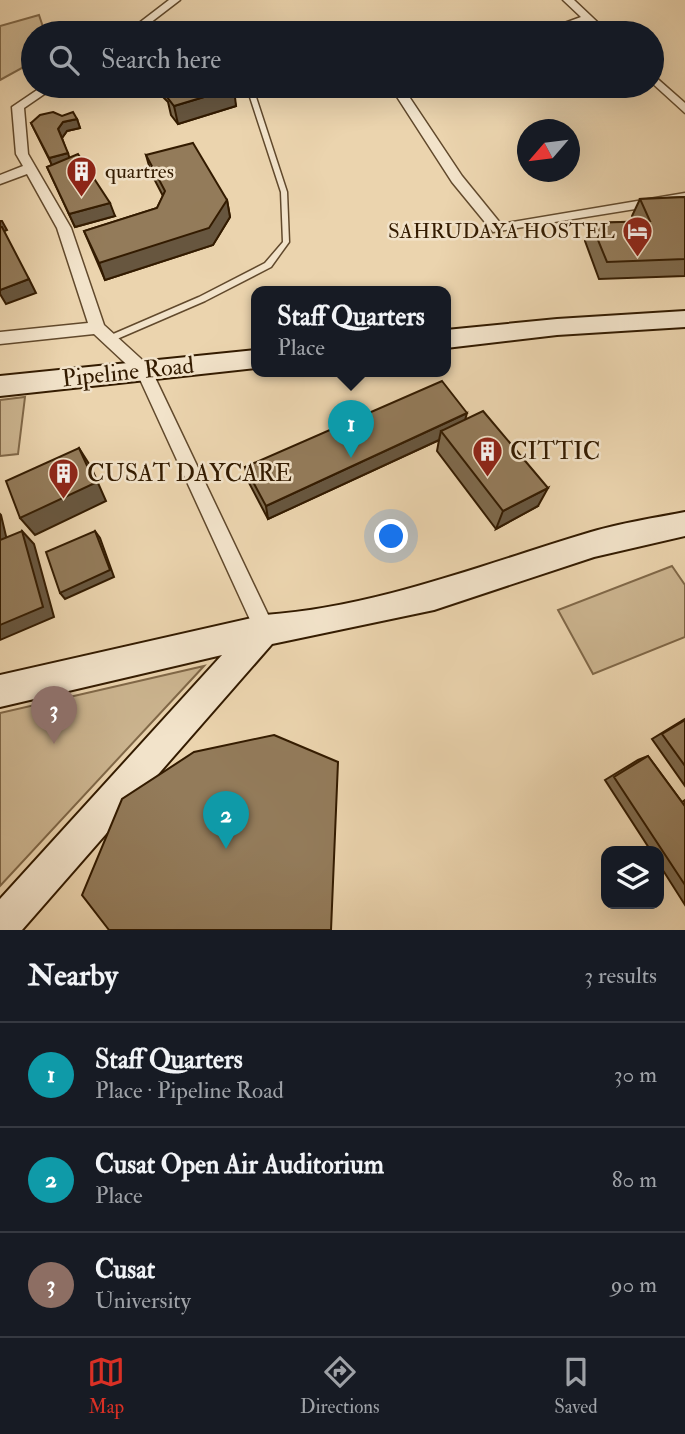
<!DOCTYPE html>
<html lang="en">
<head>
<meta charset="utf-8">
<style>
  body { margin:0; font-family:"IM FELL Double Pica",serif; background:#242831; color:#f1f3f6 }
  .controls { position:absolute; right:21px; bottom:21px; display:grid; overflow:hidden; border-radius:14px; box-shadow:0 7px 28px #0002 }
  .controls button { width:63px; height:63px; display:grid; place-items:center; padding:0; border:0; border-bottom:2px solid #363941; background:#171b24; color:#f1f3f6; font:35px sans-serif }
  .compass { position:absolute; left:517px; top:119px; width:63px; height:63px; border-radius:50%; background:#171b24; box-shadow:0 7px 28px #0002; rotate:242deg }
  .you { position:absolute; left:392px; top:537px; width:24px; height:24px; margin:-18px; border:5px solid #fff; border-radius:50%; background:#1a73e8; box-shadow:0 0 0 10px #1a73e833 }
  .badge { display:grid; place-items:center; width:46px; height:46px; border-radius:50%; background:#d93025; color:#fff; font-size:23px; font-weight:700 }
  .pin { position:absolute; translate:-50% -58px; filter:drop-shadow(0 2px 4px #0008) }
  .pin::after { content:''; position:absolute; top:37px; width:24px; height:21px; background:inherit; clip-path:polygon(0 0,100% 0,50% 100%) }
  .popup { position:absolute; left:251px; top:286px; width:200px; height:91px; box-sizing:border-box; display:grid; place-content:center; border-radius:14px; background:#171b24; filter:drop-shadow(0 2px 5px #0005); font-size:23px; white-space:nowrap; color:#9ea1a6 }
  .popup b { font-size:26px; color:#f1f3f6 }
  .popup::after { content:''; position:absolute; left:50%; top:100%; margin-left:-14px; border:14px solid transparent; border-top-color:#171b24 }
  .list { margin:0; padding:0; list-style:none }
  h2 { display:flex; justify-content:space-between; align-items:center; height:91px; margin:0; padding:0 28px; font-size:30px }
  h2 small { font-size:23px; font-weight:400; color:#9ea1a6 }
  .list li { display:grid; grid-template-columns:46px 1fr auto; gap:21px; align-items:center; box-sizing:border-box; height:105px; padding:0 28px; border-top:2px solid #363941 }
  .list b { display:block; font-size:26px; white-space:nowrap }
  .list p { margin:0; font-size:23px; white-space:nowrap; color:#9ea1a6 }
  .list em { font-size:23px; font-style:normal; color:#9ea1a6 }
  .icon { flex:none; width:38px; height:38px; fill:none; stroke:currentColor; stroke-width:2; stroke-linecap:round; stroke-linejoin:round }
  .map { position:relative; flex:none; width:685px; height:930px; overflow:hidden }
  .search { position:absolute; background:#171b24; box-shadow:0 7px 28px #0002; left:21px; right:21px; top:21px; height:77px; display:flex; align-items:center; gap:18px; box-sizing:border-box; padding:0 24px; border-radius:38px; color:#9ea1a6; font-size:26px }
  .sheet { height:406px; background:#171b24 }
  nav { display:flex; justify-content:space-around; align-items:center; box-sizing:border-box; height:98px; border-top:2px solid #363941; background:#171b24; font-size:19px; color:#9ea1a6 }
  nav a { display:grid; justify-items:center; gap:4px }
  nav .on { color:#d93025 }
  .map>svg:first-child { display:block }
  .green { fill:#ccb590; stroke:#806848; stroke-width:2 }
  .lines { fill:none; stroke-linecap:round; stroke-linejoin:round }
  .lane-casing { stroke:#61492c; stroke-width:3 }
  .street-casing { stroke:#61492c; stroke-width:3 }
  .secondary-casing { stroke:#331b00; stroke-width:4 }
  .lane { fill:#f2e3ca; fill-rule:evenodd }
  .street { fill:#f2e3ca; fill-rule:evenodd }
  .secondary { fill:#f2e3ca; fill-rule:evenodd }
  .wall { fill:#7e6a4d; stroke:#331b00; stroke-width:2 }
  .shaded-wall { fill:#67563f; stroke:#331b00; stroke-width:2 }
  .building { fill:#937b5a; stroke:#331b00; stroke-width:2 }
  .labels { text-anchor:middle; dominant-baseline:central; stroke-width:5; stroke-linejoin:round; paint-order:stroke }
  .far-poi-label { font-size:21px; fill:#331b00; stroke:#f2e3ca; text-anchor:start }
  .street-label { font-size:24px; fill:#331b00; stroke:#f2e3ca }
  .poi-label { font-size:24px; fill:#331b00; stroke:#f2e3ca; text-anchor:start }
</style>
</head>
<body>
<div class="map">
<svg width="685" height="930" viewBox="0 0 685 930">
  <rect width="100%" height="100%" fill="#ebd4ae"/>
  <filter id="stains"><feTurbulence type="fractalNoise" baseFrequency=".00286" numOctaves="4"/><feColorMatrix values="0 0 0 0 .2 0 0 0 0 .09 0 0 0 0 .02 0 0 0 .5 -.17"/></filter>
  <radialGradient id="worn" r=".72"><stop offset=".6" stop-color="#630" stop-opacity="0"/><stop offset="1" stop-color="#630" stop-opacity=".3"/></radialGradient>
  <path class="green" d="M39,15L45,33H33V62L0,80V26Z
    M25,397L18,454L0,456V400Z
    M672,566L685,585V637L593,674L558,610Z
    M204,666L0,886V713Z"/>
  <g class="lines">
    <defs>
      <path id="lane" d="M248,87L253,88L287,192L289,242L271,267L205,301L110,342H104L103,340L104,338L199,297L265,263L283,242L281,192L247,88Z"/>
      <path id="street" d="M169,0H180L137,33H126Z
        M563,0H574L609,33H598L586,22L552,33H537L581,17Z
        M652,74L685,103V113L652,83Z
        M43,86H56L24,108L28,154L71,228L104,325L150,367L272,623L275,630L272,637L265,640L258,637L138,375L94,334L0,344V332L88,323L57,228L27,174L0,184V175L23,166L16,154L12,107Z
        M390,86H402L462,176L501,224L685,193V201L493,232L452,182Z"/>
      <path id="secondary" d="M685,311V327L557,335L446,348V330L557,319Z
        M256,350V368L0,396V376Z
        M685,512V536L594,557L434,610L272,644L22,930H0V899L222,655L0,707V675L265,615C377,607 484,564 591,532C621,523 654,518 685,512Z"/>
    </defs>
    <use href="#lane" class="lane-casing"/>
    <use href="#street" class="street-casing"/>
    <use href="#secondary" class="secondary-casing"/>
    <use href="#lane" class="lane"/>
    <use href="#street" class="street"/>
    <use href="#secondary" class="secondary"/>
  </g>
  <path class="wall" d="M160,86H231L236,106L178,124L171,115L168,102L162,96Z
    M62,116L77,119L80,128L67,131L62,138L69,158L115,216L75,227L47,167L52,165L31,123Z
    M146,155L227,200L230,217L213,245L105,280L84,231L157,208L163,196L151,173Z
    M685,197V276L599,279L585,241L591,223L635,222L632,216L640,199Z
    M466,419L538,506L496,529L437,451L439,440L268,519L248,481L245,467Z
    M685,719V786L652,739Z
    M648,756L682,802L685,800V905L659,864V851H651L605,780L638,760Z"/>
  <path class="shaded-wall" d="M234,88L236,106L178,124L174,106Z
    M77,119L80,128L67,131L62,138L58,129L63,122Z
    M68,153L71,163L53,168L49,158Z
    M227,200L230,217L213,245L105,280L99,263Z
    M110,203L115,216L75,227L69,214Z
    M0,221H2L7,230L0,233Z
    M29,279L36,293L6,304L0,294V290Z
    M467,413L463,428L441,431L439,440L268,519L266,506Z
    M79,448L91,467L106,501L35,535L20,518Z
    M548,488L538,506L496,529L503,511Z
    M0,514L1,515L10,553L0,543Z
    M22,531L34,544L54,617L0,640V625Z
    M95,531L100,538L114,577L65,599L60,593Z"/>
  <path class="building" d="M227,27L233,33H215L213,31Z
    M165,86H231L234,88L174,106L167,97L173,95Z
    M53,112L62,116L73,112L77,119L63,122L58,129L68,153L49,158L31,123L40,115Z
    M193,143L227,200L209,228L99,263L84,231L157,208L165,191L146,155Z
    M78,154L110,203L69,214L47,167Z
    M685,197V259L607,262L591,223L650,221L640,199Z
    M0,227H2L29,279L0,290Z
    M442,381L467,413L266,506L245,467Z
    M483,411L548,488L503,511L441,431Z
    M79,448L95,483L20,518L6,481Z
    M22,531L43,607L0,625V540Z
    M95,531L110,570L60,593L46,552Z
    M685,720V766L662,734Z
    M274,735L338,762L331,930H109L82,895L122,799L194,752Z
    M648,756L684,805L685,804V885L614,777Z"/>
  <defs>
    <symbol id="building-pin" viewBox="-11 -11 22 30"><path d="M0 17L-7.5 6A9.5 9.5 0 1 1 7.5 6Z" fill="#8f2418" stroke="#f2e3ca"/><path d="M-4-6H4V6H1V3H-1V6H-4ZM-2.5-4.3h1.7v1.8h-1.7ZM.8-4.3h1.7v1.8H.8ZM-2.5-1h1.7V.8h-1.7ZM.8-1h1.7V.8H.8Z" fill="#fff"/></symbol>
    <symbol id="hotel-pin" viewBox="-11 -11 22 30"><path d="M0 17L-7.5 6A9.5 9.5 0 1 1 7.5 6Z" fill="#8f2418" stroke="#f2e3ca"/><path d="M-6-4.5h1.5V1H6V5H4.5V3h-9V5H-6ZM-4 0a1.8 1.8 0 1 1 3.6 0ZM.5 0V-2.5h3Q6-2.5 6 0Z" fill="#fff"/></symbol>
  </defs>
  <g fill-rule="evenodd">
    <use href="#building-pin" x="64" y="154" width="35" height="47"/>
    <use href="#hotel-pin" x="620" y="214" width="35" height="47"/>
    <use href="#building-pin" x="470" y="434" width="35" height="47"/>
    <use href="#building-pin" x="46" y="456" width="35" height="47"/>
  </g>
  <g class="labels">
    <g class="far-poi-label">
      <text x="105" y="171">quartres</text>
      <text x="615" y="231" text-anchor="end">SAHRUDAYA HOSTEL</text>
    </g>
    <g class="street-label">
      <text transform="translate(128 372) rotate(-6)">Pipeline Road</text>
    </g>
    <g class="poi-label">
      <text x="510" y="451">CITTIC</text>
      <text x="87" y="473">CUSAT DAYCARE</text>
    </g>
  </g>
  <rect width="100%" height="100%" filter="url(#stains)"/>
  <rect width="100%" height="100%" fill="url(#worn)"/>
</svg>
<div class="controls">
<button><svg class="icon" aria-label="layers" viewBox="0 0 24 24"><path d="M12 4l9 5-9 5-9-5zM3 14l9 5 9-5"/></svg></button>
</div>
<svg class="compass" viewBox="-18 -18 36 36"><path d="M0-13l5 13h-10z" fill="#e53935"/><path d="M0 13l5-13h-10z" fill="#9ea1a6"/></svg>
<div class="you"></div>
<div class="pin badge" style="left:351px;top:458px;background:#0f9aa8">1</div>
<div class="popup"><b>Staff Quarters</b>Place</div>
<div class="pin badge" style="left:226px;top:849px;background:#0f9aa8">2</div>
<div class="pin badge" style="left:54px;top:744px;background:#8d6e63">3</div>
<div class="search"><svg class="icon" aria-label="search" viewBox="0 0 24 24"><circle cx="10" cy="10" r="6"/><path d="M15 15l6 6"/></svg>Search here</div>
</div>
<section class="sheet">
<h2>Nearby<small>3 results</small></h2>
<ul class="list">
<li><span class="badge" style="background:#0f9aa8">1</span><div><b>Staff Quarters</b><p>Place · Pipeline Road</p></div><em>30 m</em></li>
<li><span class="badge" style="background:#0f9aa8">2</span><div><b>Cusat Open Air Auditorium</b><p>Place</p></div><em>80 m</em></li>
<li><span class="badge" style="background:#8d6e63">3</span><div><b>Cusat</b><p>University</p></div><em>90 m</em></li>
</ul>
</section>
<nav>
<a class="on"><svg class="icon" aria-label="map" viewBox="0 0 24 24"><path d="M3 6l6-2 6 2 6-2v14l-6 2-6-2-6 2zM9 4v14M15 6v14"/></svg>Map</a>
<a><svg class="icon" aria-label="directions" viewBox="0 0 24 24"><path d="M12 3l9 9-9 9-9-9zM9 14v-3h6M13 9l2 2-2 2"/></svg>Directions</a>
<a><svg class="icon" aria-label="saved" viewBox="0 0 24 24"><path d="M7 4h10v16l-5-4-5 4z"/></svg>Saved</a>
</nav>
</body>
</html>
